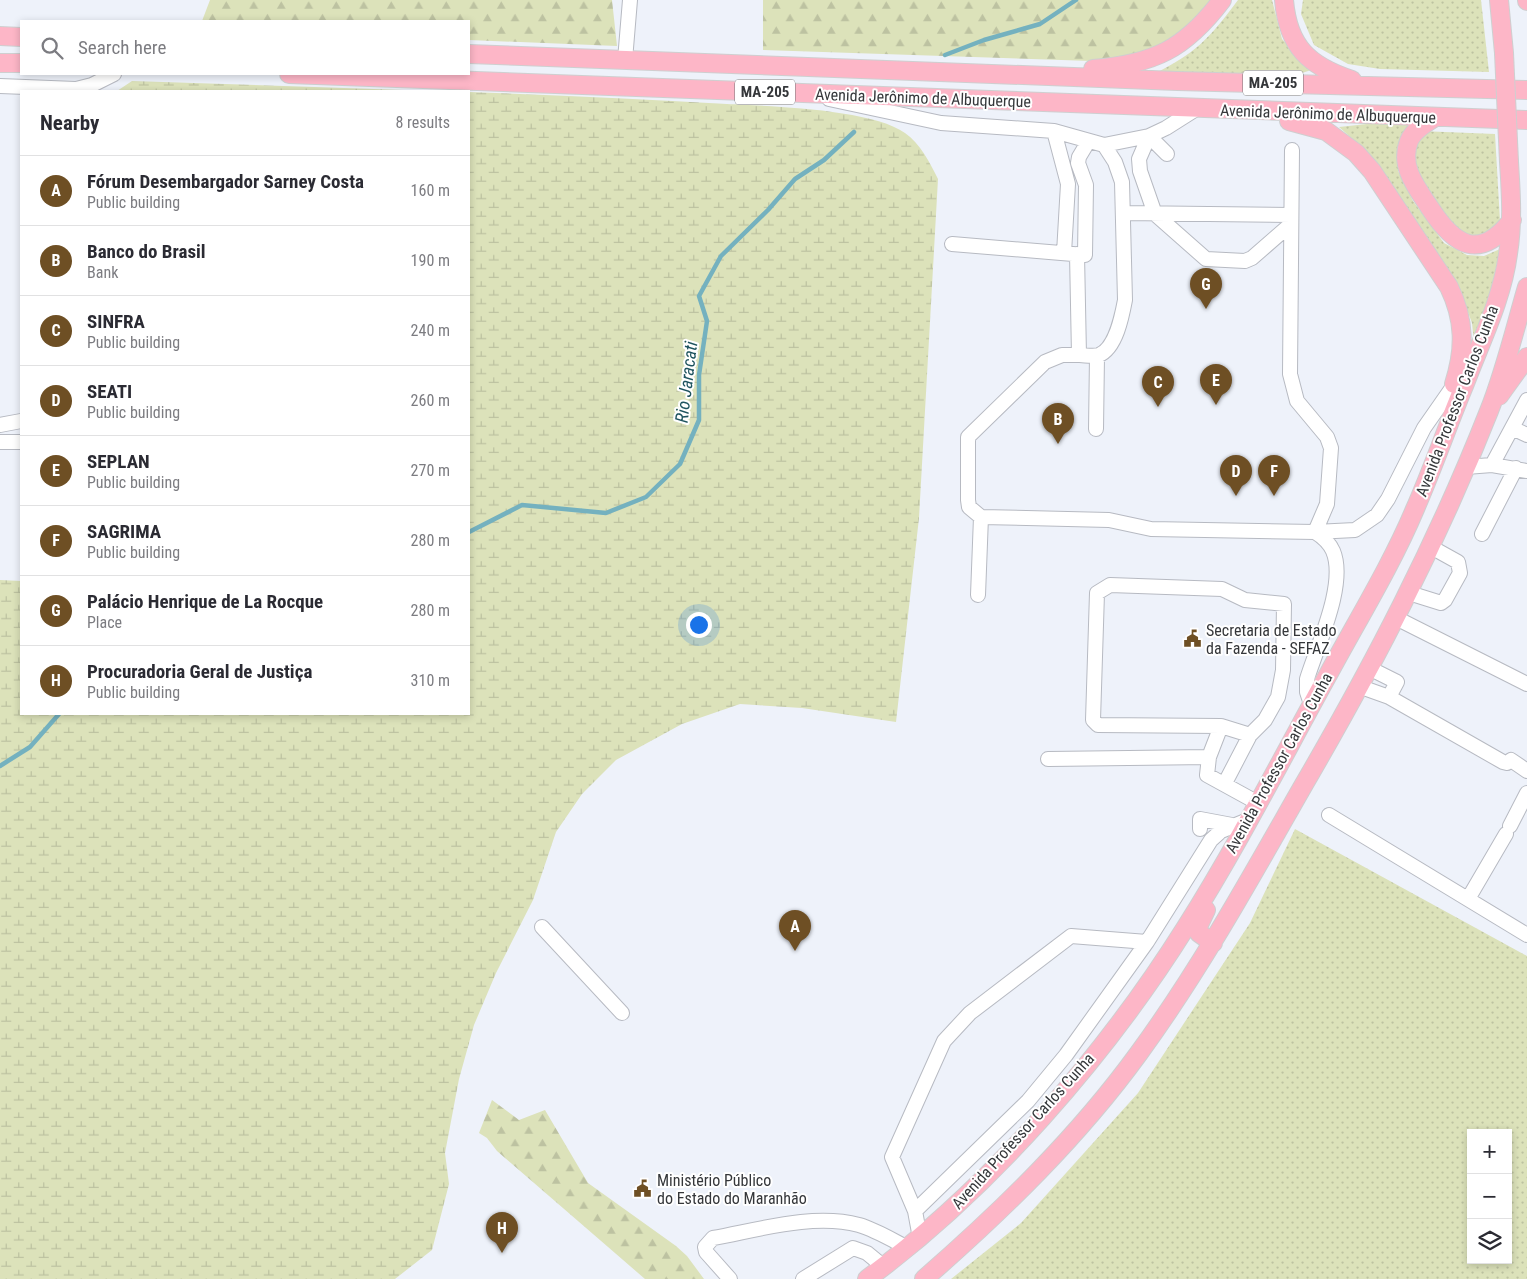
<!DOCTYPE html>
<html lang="en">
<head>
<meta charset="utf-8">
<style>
  body { margin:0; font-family:"Roboto Condensed",sans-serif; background:#f7f7f7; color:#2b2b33 }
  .controls { position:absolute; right:15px; bottom:15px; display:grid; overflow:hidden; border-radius:0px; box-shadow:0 2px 8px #0003 }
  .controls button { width:45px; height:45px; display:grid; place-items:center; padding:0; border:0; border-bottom:1px solid #e1e1e2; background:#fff; color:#2b2b33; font:25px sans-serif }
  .you { position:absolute; left:698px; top:624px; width:18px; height:18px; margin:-12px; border:4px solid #fff; border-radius:50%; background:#1a73e8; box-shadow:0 0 0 8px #1a73e833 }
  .badge { display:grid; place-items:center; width:32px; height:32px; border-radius:50%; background:#6e4f24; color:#fff; font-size:16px; font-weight:700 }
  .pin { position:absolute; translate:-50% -41px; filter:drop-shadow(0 1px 2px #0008) }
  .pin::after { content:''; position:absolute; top:26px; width:18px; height:15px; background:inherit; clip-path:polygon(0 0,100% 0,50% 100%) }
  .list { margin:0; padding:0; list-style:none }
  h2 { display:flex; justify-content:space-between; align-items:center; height:65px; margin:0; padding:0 20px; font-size:21px }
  h2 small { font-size:16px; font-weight:400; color:#7c7c81 }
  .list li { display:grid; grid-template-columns:32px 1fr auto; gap:15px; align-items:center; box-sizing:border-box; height:70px; padding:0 20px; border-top:1px solid #e1e1e2 }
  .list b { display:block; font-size:19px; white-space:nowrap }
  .list p { margin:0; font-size:16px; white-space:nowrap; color:#7c7c81 }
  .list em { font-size:16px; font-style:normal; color:#7c7c81 }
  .icon { flex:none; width:28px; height:28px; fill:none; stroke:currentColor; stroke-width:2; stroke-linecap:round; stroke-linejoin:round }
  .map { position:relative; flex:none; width:1527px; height:1279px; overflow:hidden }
  .search { position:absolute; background:#fff; box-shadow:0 2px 8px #0003; left:20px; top:20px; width:450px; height:55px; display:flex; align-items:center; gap:12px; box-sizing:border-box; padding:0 18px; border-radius:0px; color:#7c7c81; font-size:19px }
  .panel { position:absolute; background:#fff; box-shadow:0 2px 8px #0003; left:20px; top:90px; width:450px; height:625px; border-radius:0px }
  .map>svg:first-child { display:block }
  .green { fill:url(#green-dots); fill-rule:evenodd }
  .forest { fill:url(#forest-firs) }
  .wetland { fill:url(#wetland-marsh) }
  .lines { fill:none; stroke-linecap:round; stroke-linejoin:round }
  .stream { stroke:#74b1bf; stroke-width:4.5 }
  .minor-casing { stroke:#b7bac2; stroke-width:16 }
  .major-casing { stroke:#cfcfd0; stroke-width:20 }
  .minor { stroke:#fff; stroke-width:14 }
  .major { stroke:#fdb6c7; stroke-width:18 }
  .major-bridge-casing { stroke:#cfcfd0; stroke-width:20; stroke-linecap:butt }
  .major-bridge { stroke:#fdb6c7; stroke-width:18 }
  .labels { text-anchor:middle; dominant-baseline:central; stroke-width:4; stroke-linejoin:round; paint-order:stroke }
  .shield { fill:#fff; stroke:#727375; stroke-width:1 }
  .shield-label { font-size:15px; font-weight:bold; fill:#35373a }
  .street-label { font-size:16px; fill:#35373a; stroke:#fff }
  .poi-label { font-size:16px; fill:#35373a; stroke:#fff; text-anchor:start }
  .water-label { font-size:18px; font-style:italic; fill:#1e535e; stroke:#fff }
</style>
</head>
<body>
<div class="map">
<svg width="1527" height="1279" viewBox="0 0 1527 1279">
  <defs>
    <pattern id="green-dots" width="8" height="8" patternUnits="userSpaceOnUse" patternTransform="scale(1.25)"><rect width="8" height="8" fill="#dce2ba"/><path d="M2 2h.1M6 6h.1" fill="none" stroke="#bdc2a1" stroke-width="1.8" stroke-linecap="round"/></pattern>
    <pattern id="forest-firs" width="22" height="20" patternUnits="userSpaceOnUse" patternTransform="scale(1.25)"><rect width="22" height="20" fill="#dce2ba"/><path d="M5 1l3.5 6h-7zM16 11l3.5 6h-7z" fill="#bdc2a1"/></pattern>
    <pattern id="wetland-marsh" width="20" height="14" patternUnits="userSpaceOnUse" patternTransform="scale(1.25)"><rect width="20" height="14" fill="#dce2ba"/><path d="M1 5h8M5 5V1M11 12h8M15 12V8" fill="none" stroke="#bdc2a1"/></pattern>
  </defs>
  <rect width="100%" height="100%" fill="#eef2fa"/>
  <path class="green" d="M1238,0H1272L1282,39L1311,70L1273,83L1152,75C1196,53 1209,39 1238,0Z
    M1303,0H1481L1489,72L1380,69L1348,64L1314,45L1301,14Z
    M1376,123L1409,124L1398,146V171L1413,201L1444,243L1467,255L1484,256L1500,249L1489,299L1474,343L1472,323L1463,299L1365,150L1339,127Z
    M1420,131L1495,134L1500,221L1484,236L1465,235L1453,226L1409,159Z
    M1295,829L1527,956V1279H951L1021,1223L1138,1093L1250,923ZM1471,1133H1508V1260H1471Z"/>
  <path class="forest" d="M210,0H612L617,46L469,40V21H202Z
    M763,0H1215L1179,36L1122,62L763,50Z
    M492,1100L519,1120L545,1110L588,1183L676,1246L687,1256L704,1279H645L497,1151L487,1138L479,1133Z"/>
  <path class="wetland" d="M132,81L434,91H117Z
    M469,92C555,95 641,99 727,104C769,106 873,109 905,133C920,143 930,163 938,179L919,518L896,722L802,708L740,704L682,724L616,760L582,794L556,832L533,900L496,973L474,1025L459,1079L445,1153L449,1184L432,1250L395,1279H0V580L21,581V714H469Z"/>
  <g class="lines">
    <path class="stream" d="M945,55L984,40L1040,24L1076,0
      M469,532L522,505L606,513L646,497L680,464L699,420V375L707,321L699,296L721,256L768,210L795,179L824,160L854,132
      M0,766L30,747L59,714"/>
    <defs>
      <path id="minor" d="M625,60L630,0
        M0,86L76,89L92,85L114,74
        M829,99L941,123L1054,131L1104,145L1149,136L1166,128L1196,109
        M1054,131L1068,184L1064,253
        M1292,150L1290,374L1297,401L1327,437L1331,448L1327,504L1315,532
        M1167,154L1149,136L1139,159L1140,171L1155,214L1206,259L1245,261L1252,258L1291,224
        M1124,213L1291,215
        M952,244L1085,255L1086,185L1078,163L1079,157L1088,142
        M1077,254L1079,355H1062L1045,362L968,437V500L969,507L981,517L1109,520L1151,529L1315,532L1355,530L1377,515L1388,499L1424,428L1454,385
        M1079,355C1085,355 1093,357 1099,355C1116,348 1122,316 1125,300L1122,182L1115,162L1104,145
        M0,425L21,421
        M1512,428L1527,435
        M1096,429L1097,356
        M0,442H21
        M1492,465L1527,400
        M1466,467L1492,465L1527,471
        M1482,534L1516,468
        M1409,593L1441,603L1445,600L1460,573L1458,562L1431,547
        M978,595L981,517
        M1396,618L1527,684
        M1371,669L1397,682L1389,697L1503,762L1507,763L1511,760L1527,771
        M1361,687L1389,697
        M1311,704L1307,692V679C1317,646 1347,584 1333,551C1329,542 1323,537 1315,532
        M1221,726L1209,757L1207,775L1258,803
        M1048,759L1209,757
        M1225,783L1250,735L1265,720L1278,697L1283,670L1284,604L1245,600L1222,589L1110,585L1097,593L1093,720L1098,725L1221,726L1250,735
        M1329,815L1527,935
        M1510,826L1527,793
        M1200,829V819L1232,825
        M1468,899L1506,834
        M542,927L622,1013
        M915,1211L1028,1101L1066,1055L1147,942
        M920,1238L915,1211L892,1157L944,1041L970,1013L1071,936L1147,942L1211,840L1221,831L1248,820
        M730,1279L706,1252L705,1247L713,1238C758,1230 813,1213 859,1225C876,1230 892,1240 908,1248
        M803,1279L853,1248L867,1253L884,1267"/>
      <path id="major" d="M1284,0C1288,47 1309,66 1352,80
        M1499,0L1504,53
        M1527,0V1
        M0,36L21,37
        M469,54L1177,81L1527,90
        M0,63H21
        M1093,69C1154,64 1185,49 1222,0
        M289,74L1527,120
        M1434,118C1424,124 1413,131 1409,141C1399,167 1417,188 1430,208C1454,245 1479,262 1512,220
        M1289,121L1326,131L1356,153L1372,171L1449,287C1465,320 1465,349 1454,384
        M1499,396L1527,357
        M1206,910L1197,929L1199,933L1213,943
        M867,1279C990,1188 1105,1056 1186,927C1238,845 1282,758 1329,673C1358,619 1391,566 1415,509C1433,468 1447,427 1464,386C1480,343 1502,300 1508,254C1513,223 1511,193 1509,162
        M924,1279C1002,1211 1078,1137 1139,1053C1201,968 1251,877 1303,786C1374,664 1437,543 1489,411C1505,371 1515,328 1527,287"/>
    </defs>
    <use href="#minor" class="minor-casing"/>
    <use href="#major" class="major-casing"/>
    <use href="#minor" class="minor"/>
    <use href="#major" class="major"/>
    <defs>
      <path id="major-bridge" d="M1504,53L1509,162"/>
    </defs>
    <use href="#major-bridge" class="major-bridge-casing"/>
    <use href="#major-bridge" class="major-bridge"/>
  </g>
  <defs>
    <symbol id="civic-bare" viewBox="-9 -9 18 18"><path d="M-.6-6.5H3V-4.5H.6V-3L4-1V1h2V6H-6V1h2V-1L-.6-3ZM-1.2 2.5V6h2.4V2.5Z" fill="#6e4f24" stroke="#fff" stroke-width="2.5" paint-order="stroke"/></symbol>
  </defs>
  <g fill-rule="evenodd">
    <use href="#civic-bare" x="1180" y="626" width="25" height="25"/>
    <use href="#civic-bare" x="630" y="1176" width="25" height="25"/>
  </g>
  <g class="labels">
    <g class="shield">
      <rect x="1243" y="70.5" width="60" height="25" rx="4"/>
      <rect x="735" y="79.5" width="60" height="25" rx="4"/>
    </g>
    <g class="shield-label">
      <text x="1273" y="83">MA-205</text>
      <text x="765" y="92">MA-205</text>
    </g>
    <g class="street-label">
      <text transform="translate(923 98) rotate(2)">Avenida Jerônimo de Albuquerque</text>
      <text transform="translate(1328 114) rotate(2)">Avenida Jerônimo de Albuquerque</text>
      <text transform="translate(1457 401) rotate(-69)">Avenida Professor Carlos Cunha</text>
      <text transform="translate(1279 763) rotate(-61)">Avenida Professor Carlos Cunha</text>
      <text transform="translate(1023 1131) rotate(-48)">Avenida Professor Carlos Cunha</text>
    </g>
    <g class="poi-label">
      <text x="1206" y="630">Secretaria de Estado<tspan x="1206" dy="18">da Fazenda - SEFAZ</tspan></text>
      <text x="657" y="1180">Ministério Público<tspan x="657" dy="18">do Estado do Maranhão</tspan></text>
    </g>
    <g class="water-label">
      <text transform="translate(686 382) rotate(-83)">Rio Jaracati</text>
    </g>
  </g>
</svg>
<div class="controls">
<button>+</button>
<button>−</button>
<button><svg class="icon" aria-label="layers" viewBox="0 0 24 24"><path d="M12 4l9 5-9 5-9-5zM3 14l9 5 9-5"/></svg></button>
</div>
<div class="you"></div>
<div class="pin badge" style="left:795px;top:951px">A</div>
<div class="pin badge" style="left:1058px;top:444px">B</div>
<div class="pin badge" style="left:1158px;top:407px">C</div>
<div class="pin badge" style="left:1236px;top:496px">D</div>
<div class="pin badge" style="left:1216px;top:405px">E</div>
<div class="pin badge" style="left:1274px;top:496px">F</div>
<div class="pin badge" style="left:1206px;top:309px">G</div>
<div class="pin badge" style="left:502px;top:1253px">H</div>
<div class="search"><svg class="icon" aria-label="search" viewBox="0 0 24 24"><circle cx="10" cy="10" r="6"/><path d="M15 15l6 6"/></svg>Search here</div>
<section class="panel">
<h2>Nearby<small>8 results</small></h2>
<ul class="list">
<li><span class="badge">A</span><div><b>Fórum Desembargador Sarney Costa</b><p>Public building</p></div><em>160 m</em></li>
<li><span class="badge">B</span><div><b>Banco do Brasil</b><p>Bank</p></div><em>190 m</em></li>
<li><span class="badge">C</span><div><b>SINFRA</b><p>Public building</p></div><em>240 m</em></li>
<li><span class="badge">D</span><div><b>SEATI</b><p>Public building</p></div><em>260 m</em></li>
<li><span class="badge">E</span><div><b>SEPLAN</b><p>Public building</p></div><em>270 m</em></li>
<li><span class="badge">F</span><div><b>SAGRIMA</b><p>Public building</p></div><em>280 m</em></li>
<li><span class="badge">G</span><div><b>Palácio Henrique de La Rocque</b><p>Place</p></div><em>280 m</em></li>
<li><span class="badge">H</span><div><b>Procuradoria Geral de Justiça</b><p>Public building</p></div><em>310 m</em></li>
</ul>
</section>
</div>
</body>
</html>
